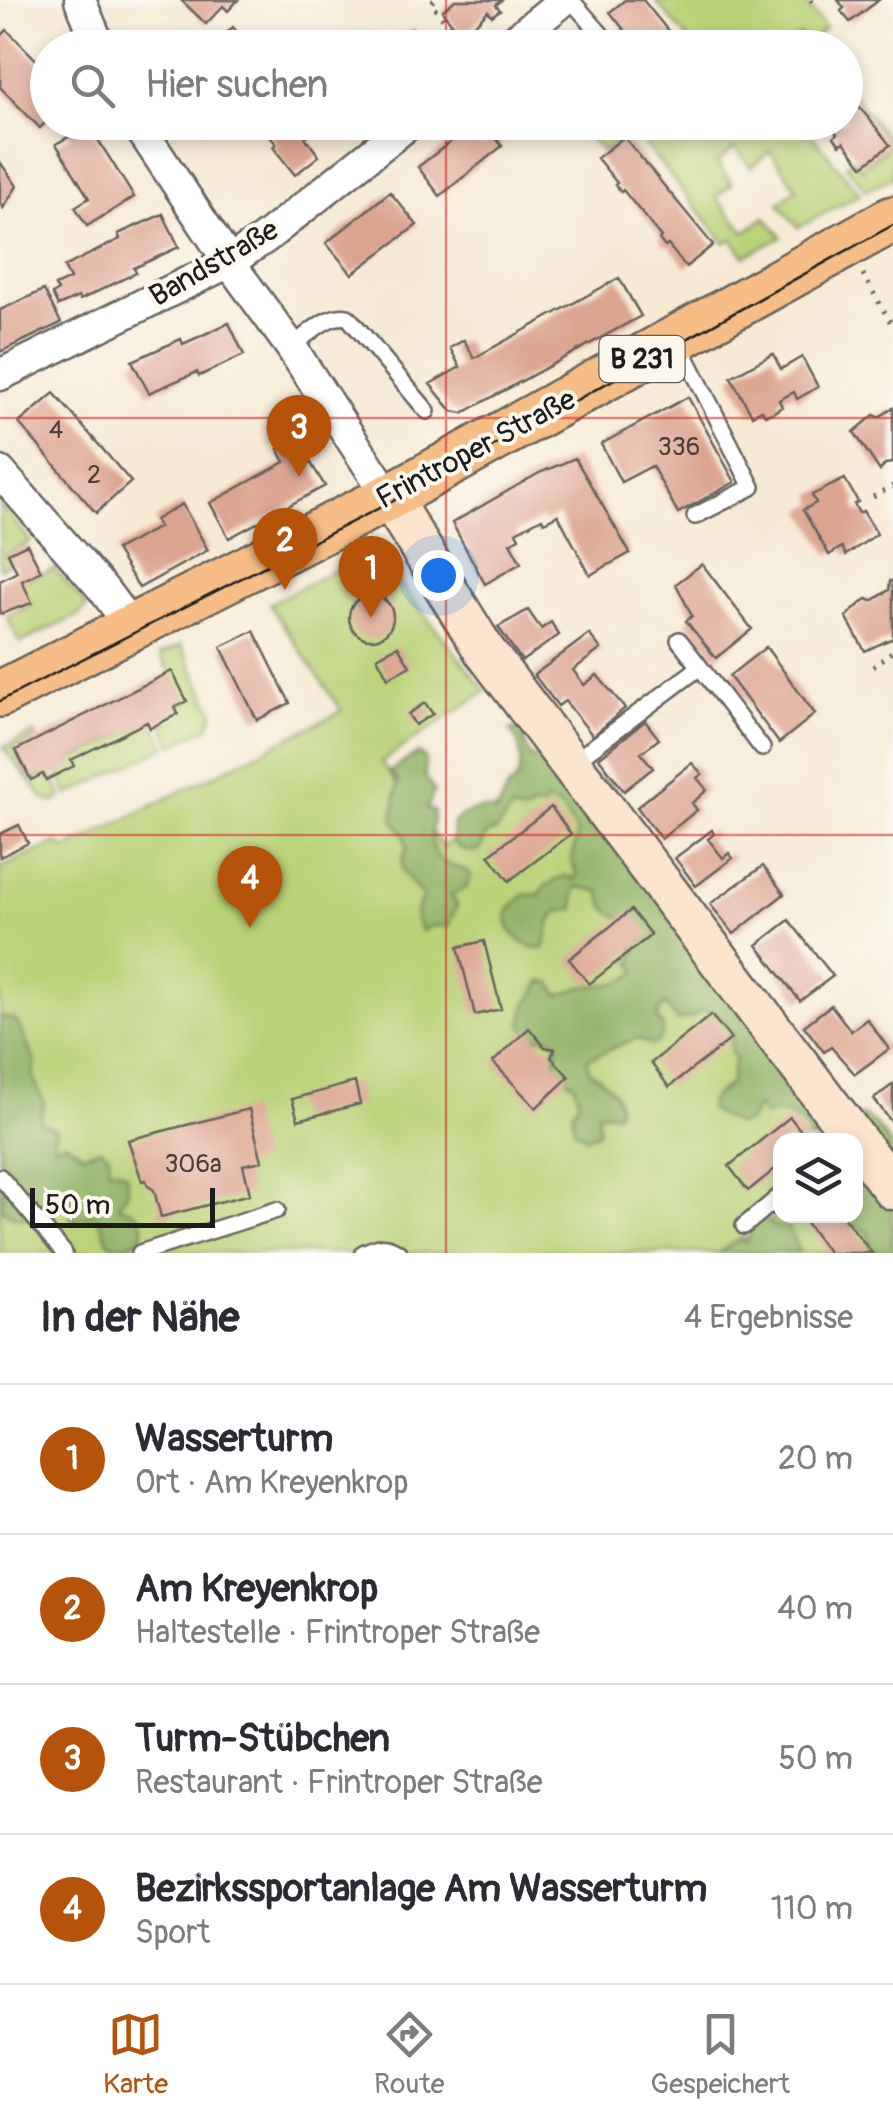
<!DOCTYPE html>
<html lang="de">
<head>
<meta charset="utf-8">
<style>
  body { margin:0; font-family:Pangolin,sans-serif; background:#f2f2f3; color:#2b2b33 }
  .controls { position:absolute; right:30px; bottom:30px; display:grid; overflow:hidden; border-radius:20px; box-shadow:0 5px 15px #0003 }
  .controls button { width:90px; height:90px; display:grid; place-items:center; padding:0; border:0; border-bottom:2px solid #e1e1e2; background:#fff; color:#2b2b33; font:50px sans-serif }
  .scale { position:absolute; left:30px; bottom:25px; width:185px; box-sizing:border-box; padding-left:10px; border:5px solid #1c1c1c; border-top:0; font-size:28px; line-height:35px; white-space:nowrap; color:#1c1c1c; -webkit-text-stroke:8px #fbf7ec; paint-order:stroke }
  .you { position:absolute; left:438px; top:575px; width:35px; height:35px; margin:-25px; border:8px solid #fff; border-radius:50%; background:#1a73e8; box-shadow:0 0 0 15px #1a73e833 }
  .badge { display:grid; place-items:center; width:65px; height:65px; border-radius:50%; background:#b45309; color:#fff; font-size:32px; font-weight:700 }
  .pin { position:absolute; translate:-50% -82px; filter:drop-shadow(0 2px 5px #0008) }
  .pin::after { content:''; position:absolute; top:52px; width:35px; height:30px; background:inherit; clip-path:polygon(0 0,100% 0,50% 100%) }
  .list { margin:0; padding:0; list-style:none }
  h2 { display:flex; justify-content:space-between; align-items:center; height:130px; margin:0; padding:0 40px; font-size:42px }
  h2 small { font-size:32px; font-weight:400; color:#7c7c81 }
  .list li { display:grid; grid-template-columns:65px 1fr auto; gap:30px; align-items:center; box-sizing:border-box; height:150px; padding:0 40px; border-top:2px solid #e1e1e2 }
  .list b { display:block; font-size:38px; white-space:nowrap }
  .list p { margin:0; font-size:32px; white-space:nowrap; color:#7c7c81 }
  .list em { font-size:32px; font-style:normal; color:#7c7c81 }
  .icon { flex:none; width:55px; height:55px; fill:none; stroke:currentColor; stroke-width:2; stroke-linecap:round; stroke-linejoin:round }
  .map { position:relative; flex:none; width:893px; height:1253px; overflow:hidden }
  .search { position:absolute; background:#fff; box-shadow:0 5px 15px #0003; left:30px; right:30px; top:30px; height:110px; display:flex; align-items:center; gap:25px; box-sizing:border-box; padding:0 35px; border-radius:55px; color:#7c7c81; font-size:38px }
  .sheet { height:730px; background:#fff }
  nav { display:flex; justify-content:space-around; align-items:center; box-sizing:border-box; height:140px; border-top:2px solid #e1e1e2; background:#fff; font-size:28px; color:#7c7c81 }
  nav a { display:grid; justify-items:center; gap:5px }
  nav .on { color:#b45309 }
  .map>svg:first-child { display:block }
  .green { fill:#b9d277; stroke:#6a774a; stroke-width:2.5 }
  .forest { fill:#92b468; stroke:#576842; stroke-width:2.5 }
  .building { fill:#dca391 }
  .lines { fill:none; stroke-linecap:round; stroke-linejoin:round }
  .lane-casing { stroke:#68645d; stroke-width:20 }
  .street-casing { stroke:#68645d; stroke-width:35 }
  .secondary-casing { stroke:#68645d; stroke-width:45 }
  .primary-casing { stroke:#68645d; stroke-width:50 }
  .path { stroke:#68645d; stroke-width:5; stroke-dasharray:2.5 8; stroke-linecap:butt }
  .lane { stroke:#fff; stroke-width:15 }
  .street { stroke:#fff; stroke-width:30 }
  .secondary { stroke:#fbe5cf; stroke-width:40 }
  .primary { stroke:#f6be86; stroke-width:45 }
  .tram { stroke:#1c1c1c; stroke-width:2.5 }
  .grid { fill:none; stroke:#d62828; stroke-width:2.5; stroke-opacity:0.55 }
  .labels { text-anchor:middle; dominant-baseline:central; stroke-width:8; stroke-linejoin:round; paint-order:stroke }
  .number-label { font-size:25px; fill:#4c3e39 }
  .shield { fill:#fbf7ec; stroke:#5f5e5a; stroke-width:2.5 }
  .shield-label { font-size:28px; font-weight:bold; fill:#1c1c1c }
  .street-label { font-size:30px; fill:#1c1c1c; stroke:#fbf7ec }
</style>
</head>
<body>
<div class="map">
<svg width="893" height="1253" viewBox="0 0 893 1253">
  <rect width="100%" height="100%" fill="#fbf7ec"/>
  <filter id="ink" filterUnits="userSpaceOnUse"><feTurbulence type="fractalNoise" baseFrequency=".01" numOctaves="2"/><feDisplacementMap in="SourceGraphic" scale="20" xChannelSelector="R" yChannelSelector="G"/><feConvolveMatrix kernelMatrix="1 2 1 2 8 2 1 2 1" color-interpolation-filters="sRGB"/></filter>
  <filter id="wash" filterUnits="userSpaceOnUse"><feTurbulence type="fractalNoise" baseFrequency=".0048" numOctaves="4" result="noise"/><feDisplacementMap in="SourceGraphic" scale="40" xChannelSelector="R" yChannelSelector="G"/><feGaussianBlur stdDeviation="2.25" result="paint"/><feColorMatrix in="noise" values="0 0 0 0 0 0 0 0 0 0 0 0 0 0 0 0 0 1.4 0 .05"/><feComposite in="paint" operator="in"/></filter>
  <g filter="url(#wash)">
    <rect width="100%" height="100%" fill="#f6ead5"/>
    <path class="green" d="M655,0H803L826,28L810,41L815,47H811L800,35L785,47H694Z
      M846,85L893,145V177L866,190L846,165L853,159L862,169L890,146L846,91Z
      M577,123H802L860,194L798,228L779,203L797,188L770,151L751,167L735,147L717,163L732,184L716,197L745,232L765,217L782,237L745,256L732,239L725,243L632,129L602,152Z
      M0,504L31,541L6,554L10,564L0,569Z
      M371,564L392,574L486,691L381,762L442,847L547,774L824,1140H780V1187L734,1225L744,1238L736,1244L739,1248L780,1212V1216H856L893,1228V1253H0V868L57,843L66,849L342,711L269,604L341,567Z
      M55,569L87,607L79,615L20,643L7,617L32,605L20,581Z
      M181,645L214,712L209,727L172,745L160,716L187,701L160,655Z
      M153,719L166,747L68,795L56,769Z
      M34,733L37,737L14,749L31,781L50,772L62,797L56,802L45,800L3,748Z"/>
    <path class="forest" d="M521,726L527,750L532,758L542,756L611,783L850,1117L864,1116L877,1126L892,1147L893,1253H879L870,1246L868,1232L840,1219V1216H856V1140H812C805,1120 784,1109 764,1116L757,1107L748,1122L737,1125L709,1110L711,1099L730,1084L735,1057L731,1052V1032L723,1020L716,1014L702,1010L693,1017L677,1021L665,1004L659,1011L657,1019L663,1027L661,1039L653,1045L636,1038L587,1059L589,1070C603,1081 623,1093 617,1113L597,1112L599,1132L586,1137L574,1129L572,1112L579,1101L574,1083C554,1074 553,1062 558,1043L548,1037H532L522,1025L526,1007L542,981L552,983L559,995C569,994 574,988 582,987C601,984 623,987 637,971L632,964L639,929C623,910 607,924 600,891L578,887L574,893L575,909L557,912L552,918L544,949C527,949 504,934 508,913C510,906 518,900 524,895H539L545,886L564,876L575,879L577,874L572,861L577,832L559,806L548,802L541,808L534,806L525,813L511,810L496,831L487,834L480,850C467,853 461,851 452,841L453,822C467,813 479,804 495,813C503,806 501,800 506,791C509,787 514,784 517,779C523,764 522,742 510,731Z
      M418,753L425,758V775L434,791L427,809L434,811C432,830 425,856 449,865C459,869 462,867 471,875L467,887L451,895L457,905L448,926H432L422,931C413,917 414,912 423,898L403,871L402,860L407,849L404,834L393,819L398,781L390,771Z
      M0,1017L15,1020C26,1033 26,1048 36,1062L33,1075L44,1103L40,1122L56,1129L54,1146L65,1142L83,1154L101,1148L109,1155V1170L118,1169L126,1174L128,1191L118,1206C139,1211 147,1219 141,1240L119,1247L108,1241L98,1217L92,1215L72,1222L68,1194L63,1189L54,1192C52,1198 51,1204 48,1209C39,1223 13,1219 2,1209L0,1177L6,1168L0,1166Z
      M762,1218L776,1227L789,1228L799,1253H719L737,1240L746,1242L753,1225Z"/>
    <g id="blocks">
      <path class="building" d="M181,0H238L228,11L223,6L206,24Z
        M455,0H502L496,5L500,10L492,16L488,11L463,37L442,11Z
        M625,0H643L682,48H638L635,43L631,46L625,38L629,36L610,12Z
        M838,0H879L850,22L841,11L844,8Z
        M233,27L250,48H221L227,42L222,37Z
        M412,28L428,48H388Z
        M7,30L48,72V120L40,128L0,87V37Z
        M846,90L890,145L863,166L844,142L840,145L834,137L837,134L827,122H846Z
        M64,122H87L134,197L87,226L75,207L89,198L56,144L70,136Z
        M259,122H308L315,131L305,137L319,156L295,175L273,147L276,144Z
        M476,122H483L502,146L440,196L418,167Z
        M624,137L713,245L686,267L668,245L665,247L659,239L661,237L623,190L621,192L615,185L617,183L597,158Z
        M0,162L17,186L3,208L0,203Z
        M390,192L417,225L352,274L326,243Z
        M163,214L179,247L134,268L136,273L80,300L78,297L58,306L52,294L58,291L55,286L70,279L64,267L120,239L118,234Z
        M619,278L641,316L463,413L452,411L430,384L460,367L450,348L464,340L474,358Z
        M44,290L61,323L0,352V310Z
        M229,323L244,355L199,376L197,372L149,393L132,361L181,339L183,344Z
        M773,354L781,369L802,357L818,387L797,399L794,392L779,400L782,407L772,413L765,415L762,410L752,415L731,377Z
        M54,393L131,482L96,513L19,423Z
        M688,397L735,482L678,513L652,466L621,482L601,444Z
        M893,408V463L885,464L880,471L854,432L874,415L879,417Z
        M296,439L325,486L229,538L210,503L285,462L278,449Z
        M575,458L630,553L590,575L558,515L544,522L542,518L516,532L519,538L510,543L521,563L485,584L452,523L539,473Z
        M845,479L858,502L854,504L859,513L863,511L877,534L846,555L842,547L829,555L803,510L816,503L812,495Z
        M182,504L208,550L139,588L116,550L159,527L155,520Z
        M27,544L41,571L22,581L32,603L0,614V581L17,572L8,553Z
        M702,564L752,629L716,658L686,621L692,616L676,584Z
        M890,581H893V638L865,651L846,617L861,603L867,599L872,601L889,590Z
        M349 617a22 22 0 1 1 44 0a22 22 0 1 1-44 0Z
        M528,610L541,629L551,622L559,635L522,661L498,627Z
        M254,631L290,703L257,720L221,647Z
        M589,634L601,649L573,670L584,685L597,675L625,708L593,736L565,701L558,706L534,675Z
        M398,646L410,666L388,678L377,657Z
        M766,647L815,714L779,743L729,676Z
        M172,671L187,701L175,707L178,714L150,728L147,722L71,760L74,766L46,780L43,774L31,780L16,750Z
        M425,703L433,714L415,725L408,714Z
        M645,721L659,739L641,753L653,768L624,791L599,758Z
        M692,763L702,774L697,778L707,790L692,803L697,810L661,839L637,807Z
        M551,807L571,834L509,881L489,855Z
        M19,825L28,843L0,857V834Z
        M712,830L714,834L708,839L723,858L729,853L733,858L696,886L675,858Z
        M763,866L784,894L734,934L710,904Z
        M631,910L651,935L589,984L569,959Z
        M789,920L833,976L800,1001L757,945Z
        M484,941L501,1009L475,1015L458,947Z
        M831,1005L851,1031L867,1019L889,1049L855,1074L831,1047L824,1052L804,1026Z
        M711,1015L731,1039L669,1087L651,1063Z
        M529,1028L545,1047L555,1049L551,1057L569,1077L536,1108L493,1062Z
        M355,1082L360,1104L298,1120L292,1099Z
        M893,1084V1124L874,1099Z
        M249,1109L262,1161L243,1165L250,1194L161,1217L154,1190L148,1186L146,1180L142,1181L128,1140Z
        M790,1117L808,1140H780V1165L748,1191L729,1166Z
        M801,1216H843L872,1253H829Z"/>
    </g>
  </g>
  <g filter="url(#ink)">
    <use href="#blocks" fill-opacity="0" stroke="#68645d" stroke-width="2.5"/>
    <g class="lines">
      <defs>
        <path id="lane" d="M571,0L613,48
          M679,343L752,487L695,516
          M291,347C308,335 327,313 348,317L427,411
          M679,640L700,667
          M572,763L700,667L762,748
          M0,1177L64,1253
          M744,1226L780,1196
          M140,1253L277,1210
          M363,1253C377,1246 385,1243 399,1253"/>
        <path id="street" d="M80,0L100,48
          M505,48L564,0
          M136,122L229,262L291,347L389,497
          M0,375L229,262L265,238L411,122
          M0,472L103,589L133,629"/>
        <path id="secondary" d="M389,497L484,650L893,1189"/>
        <path id="primary" d="M0,694L389,497L893,219"/>
      </defs>
      <use href="#lane" class="lane-casing"/>
      <use href="#street" class="street-casing"/>
      <use href="#secondary" class="secondary-casing"/>
      <use href="#primary" class="primary-casing"/>
      <path class="path" d="M434,0L431,3L466,48
        M811,0L812,2
        M863,274L893,327
        M873,497L893,486
        M873,667L893,651"/>
      <use href="#lane" class="lane"/>
      <use href="#street" class="street"/>
      <use href="#secondary" class="secondary"/>
      <use href="#primary" class="primary"/>
      <path class="tram" d="M0,701L401,497L893,225"/>
    </g>
  </g>
  <path class="grid" d="M446,0V48M446,122V1253M0,418H893M0,835H893"/>
  <g class="labels">
    <g class="number-label">
      <text x="56" y="430">4</text>
      <text x="679" y="447">336</text>
      <text x="94" y="475">2</text>
      <text x="193" y="1164">306a</text>
    </g>
    <rect class="shield" x="599.5" y="336" width="85" height="46" rx="8"/>
    <g class="shield-label">
      <text x="642" y="359">B 231</text>
    </g>
    <g class="street-label">
      <text transform="translate(214 263) rotate(-30)">Bandstraße</text>
      <text transform="translate(476 449) rotate(-28)">Frintroper Straße</text>
    </g>
  </g>
</svg>
<div class="controls">
<button><svg class="icon" aria-label="layers" viewBox="0 0 24 24"><path d="M12 4l9 5-9 5-9-5zM3 14l9 5 9-5"/></svg></button>
</div>
<div class="scale">50 m</div>
<div class="you"></div>
<div class="pin badge" style="left:371px;top:618px">1</div>
<div class="pin badge" style="left:285px;top:590px">2</div>
<div class="pin badge" style="left:299px;top:477px">3</div>
<div class="pin badge" style="left:250px;top:928px">4</div>
<div class="search"><svg class="icon" aria-label="search" viewBox="0 0 24 24"><circle cx="10" cy="10" r="6"/><path d="M15 15l6 6"/></svg>Hier suchen</div>
</div>
<section class="sheet">
<h2>In der Nähe<small>4 Ergebnisse</small></h2>
<ul class="list">
<li><span class="badge">1</span><div><b>Wasserturm</b><p>Ort · Am Kreyenkrop</p></div><em>20 m</em></li>
<li><span class="badge">2</span><div><b>Am Kreyenkrop</b><p>Haltestelle · Frintroper Straße</p></div><em>40 m</em></li>
<li><span class="badge">3</span><div><b>Turm-Stübchen</b><p>Restaurant · Frintroper Straße</p></div><em>50 m</em></li>
<li><span class="badge">4</span><div><b>Bezirkssportanlage Am Wasserturm</b><p>Sport</p></div><em>110 m</em></li>
</ul>
</section>
<nav>
<a class="on"><svg class="icon" aria-label="map" viewBox="0 0 24 24"><path d="M3 6l6-2 6 2 6-2v14l-6 2-6-2-6 2zM9 4v14M15 6v14"/></svg>Karte</a>
<a><svg class="icon" aria-label="directions" viewBox="0 0 24 24"><path d="M12 3l9 9-9 9-9-9zM9 14v-3h6M13 9l2 2-2 2"/></svg>Route</a>
<a><svg class="icon" aria-label="saved" viewBox="0 0 24 24"><path d="M7 4h10v16l-5-4-5 4z"/></svg>Gespeichert</a>
</nav>
</body>
</html>
